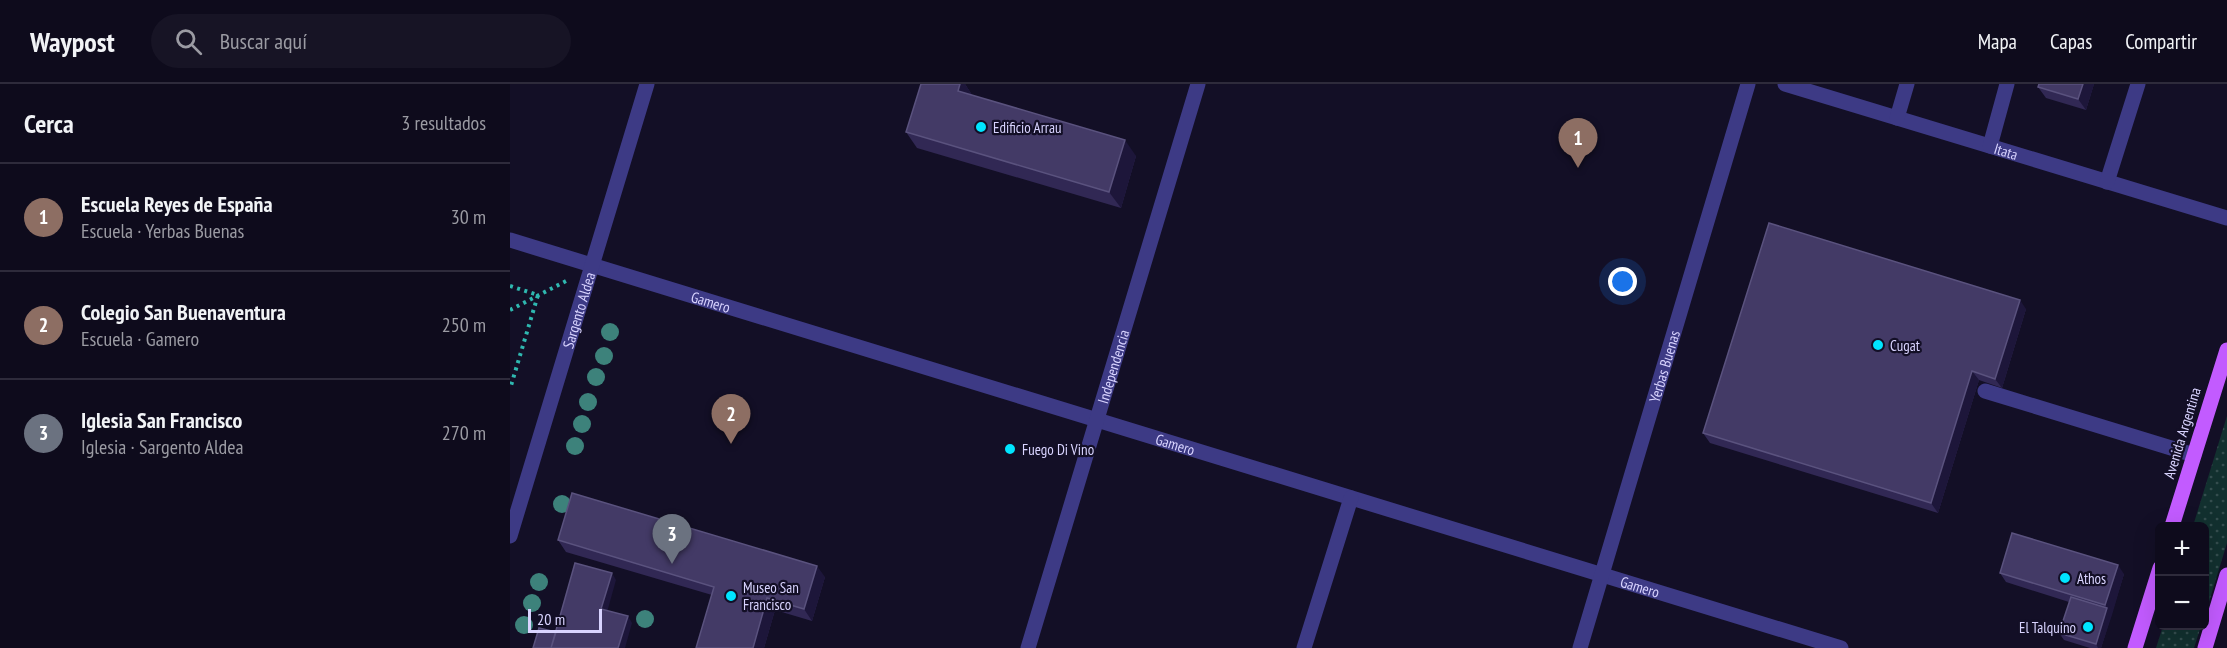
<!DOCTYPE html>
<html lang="es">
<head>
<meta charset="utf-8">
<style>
  body { margin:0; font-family:"PT Sans Narrow",sans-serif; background:#171425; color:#f1f3f6 }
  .controls { position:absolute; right:18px; bottom:18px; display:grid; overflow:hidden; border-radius:9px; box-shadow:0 6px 24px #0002 }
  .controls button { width:54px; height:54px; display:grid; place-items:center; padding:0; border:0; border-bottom:2px solid #2e2b3b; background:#0e0b1c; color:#f1f3f6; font:30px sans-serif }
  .scale { position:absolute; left:18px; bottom:15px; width:74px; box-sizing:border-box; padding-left:6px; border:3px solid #d9d4ff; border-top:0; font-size:16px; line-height:21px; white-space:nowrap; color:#d9d4ff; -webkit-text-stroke:4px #130f26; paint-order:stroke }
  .you { position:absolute; left:1113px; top:198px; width:21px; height:21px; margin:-15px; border:4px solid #fff; border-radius:50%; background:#1a73e8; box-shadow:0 0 0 9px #1a73e833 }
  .badge { display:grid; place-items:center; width:39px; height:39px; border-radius:50%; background:#db2777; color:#fff; font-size:20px; font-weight:700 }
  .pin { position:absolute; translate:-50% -50px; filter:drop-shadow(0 2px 3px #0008) }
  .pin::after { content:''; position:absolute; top:32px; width:21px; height:18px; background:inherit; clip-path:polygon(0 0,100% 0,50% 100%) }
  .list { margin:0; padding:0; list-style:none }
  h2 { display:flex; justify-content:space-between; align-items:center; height:78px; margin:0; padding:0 24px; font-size:26px }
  h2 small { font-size:20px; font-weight:400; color:#9b9ba3 }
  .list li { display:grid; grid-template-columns:39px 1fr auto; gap:18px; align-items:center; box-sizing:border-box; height:108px; padding:0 24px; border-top:2px solid #2e2b3b }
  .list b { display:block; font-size:22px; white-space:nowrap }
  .list p { margin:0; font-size:20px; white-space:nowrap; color:#9b9ba3 }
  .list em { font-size:20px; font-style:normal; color:#9b9ba3 }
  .icon { flex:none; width:33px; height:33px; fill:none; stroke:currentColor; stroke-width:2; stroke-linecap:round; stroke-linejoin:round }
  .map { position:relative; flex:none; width:1717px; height:564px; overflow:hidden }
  header { display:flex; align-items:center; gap:36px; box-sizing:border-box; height:84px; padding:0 30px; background:#0e0b1c; border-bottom:2px solid #2e2b3b }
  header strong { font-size:28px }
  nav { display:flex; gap:33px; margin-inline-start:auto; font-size:21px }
  .search { width:420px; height:54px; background:#171425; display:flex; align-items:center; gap:15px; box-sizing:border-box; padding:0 21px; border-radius:33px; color:#9b9ba3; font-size:22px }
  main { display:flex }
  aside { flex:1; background:#0e0b1c }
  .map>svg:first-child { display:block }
  .grass { fill:url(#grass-dots) }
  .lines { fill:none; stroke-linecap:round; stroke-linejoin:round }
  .path { stroke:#2fb8b0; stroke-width:4; stroke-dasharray:3 4.5; stroke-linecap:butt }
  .minor { stroke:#3d3a85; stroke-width:15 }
  .major { stroke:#c25bff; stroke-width:15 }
  .tree { fill:#3d827b }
  .wall { fill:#312854 }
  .shaded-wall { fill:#1d163a }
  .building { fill:#433a66; stroke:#5a527e; stroke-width:1.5 }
  .poi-dot { fill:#00e5ff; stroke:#130f26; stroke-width:2 }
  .labels { text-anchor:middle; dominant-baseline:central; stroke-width:4.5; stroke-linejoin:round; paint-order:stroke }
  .poi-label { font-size:15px; fill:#d9d4ff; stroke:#130f26; text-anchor:start }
  .street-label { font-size:15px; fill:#d9d4ff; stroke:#130f26 }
</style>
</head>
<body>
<header>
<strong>Waypost</strong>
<div class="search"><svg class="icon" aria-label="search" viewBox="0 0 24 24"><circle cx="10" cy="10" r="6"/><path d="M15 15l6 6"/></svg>Buscar aquí</div>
<nav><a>Mapa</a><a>Capas</a><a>Compartir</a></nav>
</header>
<main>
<aside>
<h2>Cerca<small>3 resultados</small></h2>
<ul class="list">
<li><span class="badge" style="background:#8d6e63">1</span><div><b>Escuela Reyes de España</b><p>Escuela · Yerbas Buenas</p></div><em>30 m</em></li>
<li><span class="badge" style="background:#8d6e63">2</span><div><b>Colegio San Buenaventura</b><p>Escuela · Gamero</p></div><em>250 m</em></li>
<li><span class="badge" style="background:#6b7280">3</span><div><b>Iglesia San Francisco</b><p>Iglesia · Sargento Aldea</p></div><em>270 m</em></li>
</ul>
</aside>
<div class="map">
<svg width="1717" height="564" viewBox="0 0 1717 564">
  <defs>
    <pattern id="grass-dots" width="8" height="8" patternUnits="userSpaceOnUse" patternTransform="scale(1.5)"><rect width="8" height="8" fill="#12302f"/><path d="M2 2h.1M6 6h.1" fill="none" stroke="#344d4e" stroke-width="1.8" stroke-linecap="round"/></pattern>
  </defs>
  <rect width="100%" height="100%" fill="#130f26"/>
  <path class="grass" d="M1717,332V459L1695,531L1694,442H1683Z
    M1653,542H1691L1684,564H1646Z"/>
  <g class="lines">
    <path class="path" d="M0,202L28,211L0,305
      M0,226L58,196"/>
    <g class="minor">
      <path id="s1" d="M1275,0L1717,134"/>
      <path d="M1387,34L1397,0"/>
      <path d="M1480,62L1497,0"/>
      <path d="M1597,98L1628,0"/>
      <path id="s2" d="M0,156L1331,564"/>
      <path d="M1475,307L1684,371"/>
      <path id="s3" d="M0,452L137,0"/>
      <path id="s4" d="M518,564L688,0"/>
      <path d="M794,564L841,414"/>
      <path id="s5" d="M1070,564L1238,0"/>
    </g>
    <path class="major" d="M1662,442L1717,266
      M1625,564L1650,484
      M1695,564L1717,491"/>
  </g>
  <g class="tree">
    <circle cx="100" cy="248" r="9"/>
    <circle cx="94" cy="272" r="9"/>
    <circle cx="86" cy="293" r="9"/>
    <circle cx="78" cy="318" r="9"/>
    <circle cx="72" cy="340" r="9"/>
    <circle cx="65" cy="362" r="9"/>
    <circle cx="52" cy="420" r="9"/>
    <circle cx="29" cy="498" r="9"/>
    <circle cx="22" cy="519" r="9"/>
    <circle cx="135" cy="535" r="9"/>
    <circle cx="14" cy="541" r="9"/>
  </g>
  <path class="wall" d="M411,0H455L462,11L626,72L611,124L407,64L396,48Z
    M1529,0H1584L1576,26L1536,14L1528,3Z
    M1516,225L1492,304L1469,296L1428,429L1200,359L1193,349Z
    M48,456L315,493L302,537L265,526L254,564H186L202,511L56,468Z
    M1490,489L1614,490L1591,564H1580L1554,556L1549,549L1559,518L1496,498Z"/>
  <path class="shaded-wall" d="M450,0H455L462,11L448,7Z
    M1573,0H1584L1576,26L1568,15Z
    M615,56L626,72L611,124L599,108Z
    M1510,216L1516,225L1492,304L1485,295Z
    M1462,287L1469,296L1428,429L1421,419Z
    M1608,481L1614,490L1602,531L1595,521Z
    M307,482L315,493L302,537L294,525Z
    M102,489L106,496L96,532L91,525Z
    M257,514L265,526L254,564H243Z
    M1597,524L1602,531L1591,564H1588L1586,560Z
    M118,532L122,539L115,564H108Z"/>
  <path class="building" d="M411,0H450L448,7L615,56L599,108L396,48Z
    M1529,0H1573L1568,15L1528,3Z
    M1259,139L1510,216L1485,295L1462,287L1421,419L1193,349Z
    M62,409L307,482L294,525L257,514L243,564H186L204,503L48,456Z
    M1502,449L1608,481L1595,521L1490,489Z
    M65,479L102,489L91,525L118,532L108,564H41Z
    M1561,513L1597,524L1586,560L1549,549Z
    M29,544L46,548L41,564H23Z"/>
  <g class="poi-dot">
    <circle cx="471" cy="43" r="6"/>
    <circle cx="1368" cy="261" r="6"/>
    <circle cx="500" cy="365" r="6"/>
    <circle cx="1555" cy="494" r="6"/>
    <circle cx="221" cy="512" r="6"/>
    <circle cx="1578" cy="543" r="6"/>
  </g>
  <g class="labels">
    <g class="poi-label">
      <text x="483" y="43">Edificio Arrau</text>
      <text x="1380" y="261">Cugat</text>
      <text x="512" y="365">Fuego Di Vino</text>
      <text x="1567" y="494">Athos</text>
      <text x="233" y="503">Museo San<tspan x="233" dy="17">Francisco</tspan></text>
      <text x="1566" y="543" text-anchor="end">El Talquino</text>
    </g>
    <g class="street-label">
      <text stroke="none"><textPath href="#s1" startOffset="231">Itata</textPath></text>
      <text stroke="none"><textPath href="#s2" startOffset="210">Gamero</textPath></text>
      <text stroke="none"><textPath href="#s3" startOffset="236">Sargento Aldea</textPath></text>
      <text stroke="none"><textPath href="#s4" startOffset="294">Independencia</textPath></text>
      <text stroke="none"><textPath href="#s5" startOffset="294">Yerbas Buenas</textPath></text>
      <text transform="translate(1672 349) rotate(-73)">Avenida Argentina</text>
      <text stroke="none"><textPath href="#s2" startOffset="696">Gamero</textPath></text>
      <text stroke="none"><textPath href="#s2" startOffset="1182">Gamero</textPath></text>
    </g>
  </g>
</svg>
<div class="controls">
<button>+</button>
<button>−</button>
</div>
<div class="scale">20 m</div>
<div class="you"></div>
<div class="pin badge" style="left:1068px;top:84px;background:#8d6e63">1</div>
<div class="pin badge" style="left:221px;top:360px;background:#8d6e63">2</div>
<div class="pin badge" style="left:162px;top:480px;background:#6b7280">3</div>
</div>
</main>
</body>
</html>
